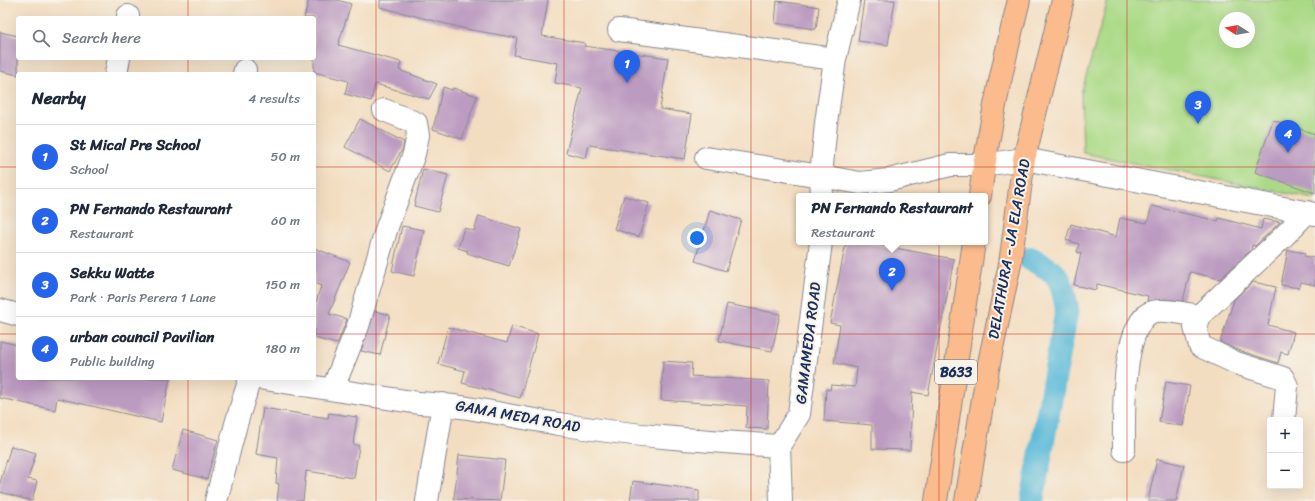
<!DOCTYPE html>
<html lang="en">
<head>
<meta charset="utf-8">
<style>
  body { margin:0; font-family:Sriracha,sans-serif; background:#f2f2f3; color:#1f2937 }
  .controls { position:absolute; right:12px; bottom:12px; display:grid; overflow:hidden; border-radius:4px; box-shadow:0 4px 16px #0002 }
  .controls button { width:36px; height:36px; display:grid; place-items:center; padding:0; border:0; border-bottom:1px solid #e0e1e3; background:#fff; color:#1f2937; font:20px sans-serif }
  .compass { position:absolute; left:1219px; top:12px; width:36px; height:36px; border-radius:50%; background:#fff; box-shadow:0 4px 16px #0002; rotate:281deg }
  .you { position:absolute; left:697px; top:238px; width:14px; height:14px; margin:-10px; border:3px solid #fff; border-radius:50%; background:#1a73e8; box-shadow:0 0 0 6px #1a73e833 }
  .badge { display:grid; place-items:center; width:26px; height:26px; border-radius:50%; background:#2563eb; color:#fff; font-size:13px; font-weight:700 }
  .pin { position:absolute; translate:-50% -33px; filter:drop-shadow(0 1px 2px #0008) }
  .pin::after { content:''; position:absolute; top:21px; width:14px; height:12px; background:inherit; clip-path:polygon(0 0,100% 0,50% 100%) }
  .popup { position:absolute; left:796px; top:193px; width:192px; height:52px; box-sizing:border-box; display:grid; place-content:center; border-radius:4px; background:#fff; filter:drop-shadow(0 1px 3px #0005); font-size:13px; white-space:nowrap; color:#747a83 }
  .popup b { font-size:15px; color:#1f2937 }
  .popup::after { content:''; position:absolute; left:50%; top:100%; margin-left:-8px; border:8px solid transparent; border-top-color:#fff }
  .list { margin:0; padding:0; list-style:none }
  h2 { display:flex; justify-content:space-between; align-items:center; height:52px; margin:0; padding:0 16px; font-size:17px }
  h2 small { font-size:13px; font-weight:400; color:#747a83 }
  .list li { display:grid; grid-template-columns:26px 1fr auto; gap:12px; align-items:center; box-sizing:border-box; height:64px; padding:0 16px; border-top:1px solid #e0e1e3 }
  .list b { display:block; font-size:15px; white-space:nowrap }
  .list p { margin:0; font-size:13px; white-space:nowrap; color:#747a83 }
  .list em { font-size:13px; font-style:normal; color:#747a83 }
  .icon { flex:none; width:22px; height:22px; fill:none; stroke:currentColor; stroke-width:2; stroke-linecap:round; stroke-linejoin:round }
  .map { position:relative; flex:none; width:1315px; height:501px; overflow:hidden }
  .search { position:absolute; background:#fff; box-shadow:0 4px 16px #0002; left:16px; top:16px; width:300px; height:44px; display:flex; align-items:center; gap:10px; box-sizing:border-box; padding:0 14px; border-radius:4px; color:#747a83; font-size:15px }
  .panel { position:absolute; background:#fff; box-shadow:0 4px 16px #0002; left:16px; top:72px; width:300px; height:308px; border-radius:4px }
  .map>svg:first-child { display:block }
  .green { fill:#abda87; stroke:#638472; fill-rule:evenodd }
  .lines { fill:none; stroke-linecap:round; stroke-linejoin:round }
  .canal { stroke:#5abad9; stroke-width:24 }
  .building { fill:#bc9bc1 }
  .street-casing { stroke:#87868f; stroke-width:24 }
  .primary-casing { stroke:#87868f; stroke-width:24 }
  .street { stroke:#fff; stroke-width:22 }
  .primary { stroke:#fbbb8c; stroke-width:22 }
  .grid { fill:none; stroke:#c8321e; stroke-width:1; stroke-opacity:0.55 }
  .labels { text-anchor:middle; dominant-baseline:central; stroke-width:4; stroke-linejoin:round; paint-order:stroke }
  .shield { fill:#f7f3e8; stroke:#5d6a87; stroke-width:1 }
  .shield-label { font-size:14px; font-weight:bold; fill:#1b2f5e }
  .street-label { font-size:15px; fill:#1b2f5e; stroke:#f7f3e8 }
</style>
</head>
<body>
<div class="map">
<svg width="1315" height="501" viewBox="0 0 1315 501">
  <rect width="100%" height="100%" fill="#f7f3e8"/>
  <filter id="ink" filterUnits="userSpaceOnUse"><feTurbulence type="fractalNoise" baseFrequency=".025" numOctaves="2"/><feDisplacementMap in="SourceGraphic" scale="8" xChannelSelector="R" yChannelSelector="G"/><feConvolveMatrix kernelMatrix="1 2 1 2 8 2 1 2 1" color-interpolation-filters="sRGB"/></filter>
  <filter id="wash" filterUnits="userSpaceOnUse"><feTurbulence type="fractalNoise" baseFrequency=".012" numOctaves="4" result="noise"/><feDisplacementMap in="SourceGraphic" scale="16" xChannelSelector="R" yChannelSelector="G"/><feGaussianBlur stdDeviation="0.9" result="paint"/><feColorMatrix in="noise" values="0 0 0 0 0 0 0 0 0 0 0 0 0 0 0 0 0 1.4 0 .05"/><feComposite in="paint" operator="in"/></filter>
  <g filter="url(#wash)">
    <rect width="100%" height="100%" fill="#f3ddc0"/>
    <path class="green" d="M1108,0H1315V199L1083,153L1081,94ZM1225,18H1249V42H1225Z"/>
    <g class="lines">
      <path class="canal" d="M1030,259C1060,273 1061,277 1067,309L1032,501"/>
    </g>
    <g id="blocks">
      <path class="building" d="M309,0H337L351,4L338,45L401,62L399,70L437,84L429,99L375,84L371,101L345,94L348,81L314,72V18H304Z
        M380,0H548L542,36L585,43L584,46L668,58L660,109L692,114L685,159L589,145L586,158L566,153L582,88L555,83L558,63L514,55L517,38L466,29L380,7Z
        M864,0H895L888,45L858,41Z
        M777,1L819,7L816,29L775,23Z
        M0,32L18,36V75L0,71Z
        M443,87L452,90L453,88L477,96L462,139L433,129Z
        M360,119L404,142L403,148L390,171L345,147Z
        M1273,120L1315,134V193L1255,172Z
        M423,169L448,175L438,212L414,206Z
        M624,196L649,203L639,237L614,229Z
        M1152,206L1218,221L1219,218L1261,229L1263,219L1280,222L1255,246L1252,245L1251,250L1220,279L1190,272L1183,301L1165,299L1147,301L1148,296L1097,284L1096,290L1074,285L1081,253L1077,252L1079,244L1066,240L1071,224L1116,237L1120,218L1147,223Z
        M710,210L741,220L726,271L695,261Z
        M479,216L521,229L509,266L467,253L468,251L458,248L464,228L474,231Z
        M402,226L424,230L414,276L392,271Z
        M846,242H863L954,259L928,395L912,392L910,450L872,449V425L824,421L826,389L830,390L831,385L855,387L857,368L834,363L840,325L830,323Z
        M314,248L350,262L329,314L347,319L337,344L314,338V309L321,286L314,283Z
        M1288,250L1305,253L1304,256L1315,258V285L1300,282L1299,288L1281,285Z
        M1253,282L1276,287L1268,325L1294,332L1288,354L1281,352L1278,363L1241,351L1220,342L1234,300Z
        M727,304L780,314L772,351L719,341Z
        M375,311L390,315L380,355L361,351Z
        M512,326L538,334L520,398L462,383L465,371L438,364L448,327L507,343Z
        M0,341L18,345V378H170L161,422L57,398L55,410L0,398Z
        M663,361L692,363L691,376L769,381L767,429L746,428L747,406L661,400Z
        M1166,382L1190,386L1183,426L1159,422Z
        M263,408L328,418L329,413L357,417L353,444L359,446L354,478L306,471L303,501H277L279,484L276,483L278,458L256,454Z
        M183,430L218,440L207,479L172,470Z
        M11,446L36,453L28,479L37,481L32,501L0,492V483Z
        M459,455L505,460L500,501L454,499Z
        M1157,459L1184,465L1176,501H1148Z
        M633,481L699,490V501H630Z"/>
    </g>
  </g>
  <g filter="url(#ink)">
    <use href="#blocks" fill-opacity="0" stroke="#87868f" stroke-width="1"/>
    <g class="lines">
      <defs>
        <path id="street" d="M128,18V16
          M619,30L835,59
          M116,74L119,58
          M244,74L245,70
          M706,158L821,176L826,123L835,59L849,0
          M822,196L821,176L860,183L889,180L950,165H984L1024,159L1315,214
          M0,310L18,315
          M258,378L419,403C466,405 512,417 559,424C632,436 706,441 779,446
          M333,388L358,326L387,227L414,154L418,135L416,123L384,110
          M1284,420L1287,386L1283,378L1236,363L1200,346L1195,327L1199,316L1285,235L1307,212
          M1124,450C1124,419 1121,334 1148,314C1157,307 1187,314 1199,316
          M216,501L236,424L250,378
          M427,501L443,404
          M781,501L779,446L799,414L821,242"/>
        <path id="primary" d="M980,196C988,130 1003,64 1019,0
          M936,501L974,242
          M966,501L989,363L1010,264L1024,159L1063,0"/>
      </defs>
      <use href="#street" class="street-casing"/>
      <use href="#primary" class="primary-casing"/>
      <use href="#street" class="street"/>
      <use href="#primary" class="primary"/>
    </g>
  </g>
  <path class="grid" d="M188,0V18M376,0V501M564,0V501M751,0V501M939,0V501M1127,0V501M188,58V74M0,167H18M314,167H1315M0,334H18M314,334H1315M188,378V501"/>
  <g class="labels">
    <rect class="shield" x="935" y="360" width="42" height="24" rx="3"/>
    <g class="shield-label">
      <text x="956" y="372">B633</text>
    </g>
    <g class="street-label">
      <text transform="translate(1009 249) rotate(-80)">DELATHURA - JA ELA ROAD</text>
      <text transform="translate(808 343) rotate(-83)">GAMAMEDA ROAD</text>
      <text transform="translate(518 416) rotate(10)">GAMA MEDA ROAD</text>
    </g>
  </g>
</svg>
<div class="controls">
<button>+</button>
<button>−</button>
</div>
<svg class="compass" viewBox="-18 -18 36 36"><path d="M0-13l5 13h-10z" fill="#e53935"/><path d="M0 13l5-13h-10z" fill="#747a83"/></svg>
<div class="you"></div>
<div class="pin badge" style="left:627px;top:83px">1</div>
<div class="pin badge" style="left:892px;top:291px">2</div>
<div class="popup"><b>PN Fernando Restaurant</b>Restaurant</div>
<div class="pin badge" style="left:1198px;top:124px">3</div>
<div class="pin badge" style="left:1288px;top:153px">4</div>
<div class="search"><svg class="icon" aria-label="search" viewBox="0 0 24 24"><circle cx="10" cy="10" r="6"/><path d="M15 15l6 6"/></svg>Search here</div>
<section class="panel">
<h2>Nearby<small>4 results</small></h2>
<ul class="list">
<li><span class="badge">1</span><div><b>St Mical Pre School</b><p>School</p></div><em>50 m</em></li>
<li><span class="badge">2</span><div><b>PN Fernando Restaurant</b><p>Restaurant</p></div><em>60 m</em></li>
<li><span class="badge">3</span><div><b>Sekku Watte</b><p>Park · Paris Perera 1 Lane</p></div><em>150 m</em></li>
<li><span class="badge">4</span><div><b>urban council Pavilian</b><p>Public building</p></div><em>180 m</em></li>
</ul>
</section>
</div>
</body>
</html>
